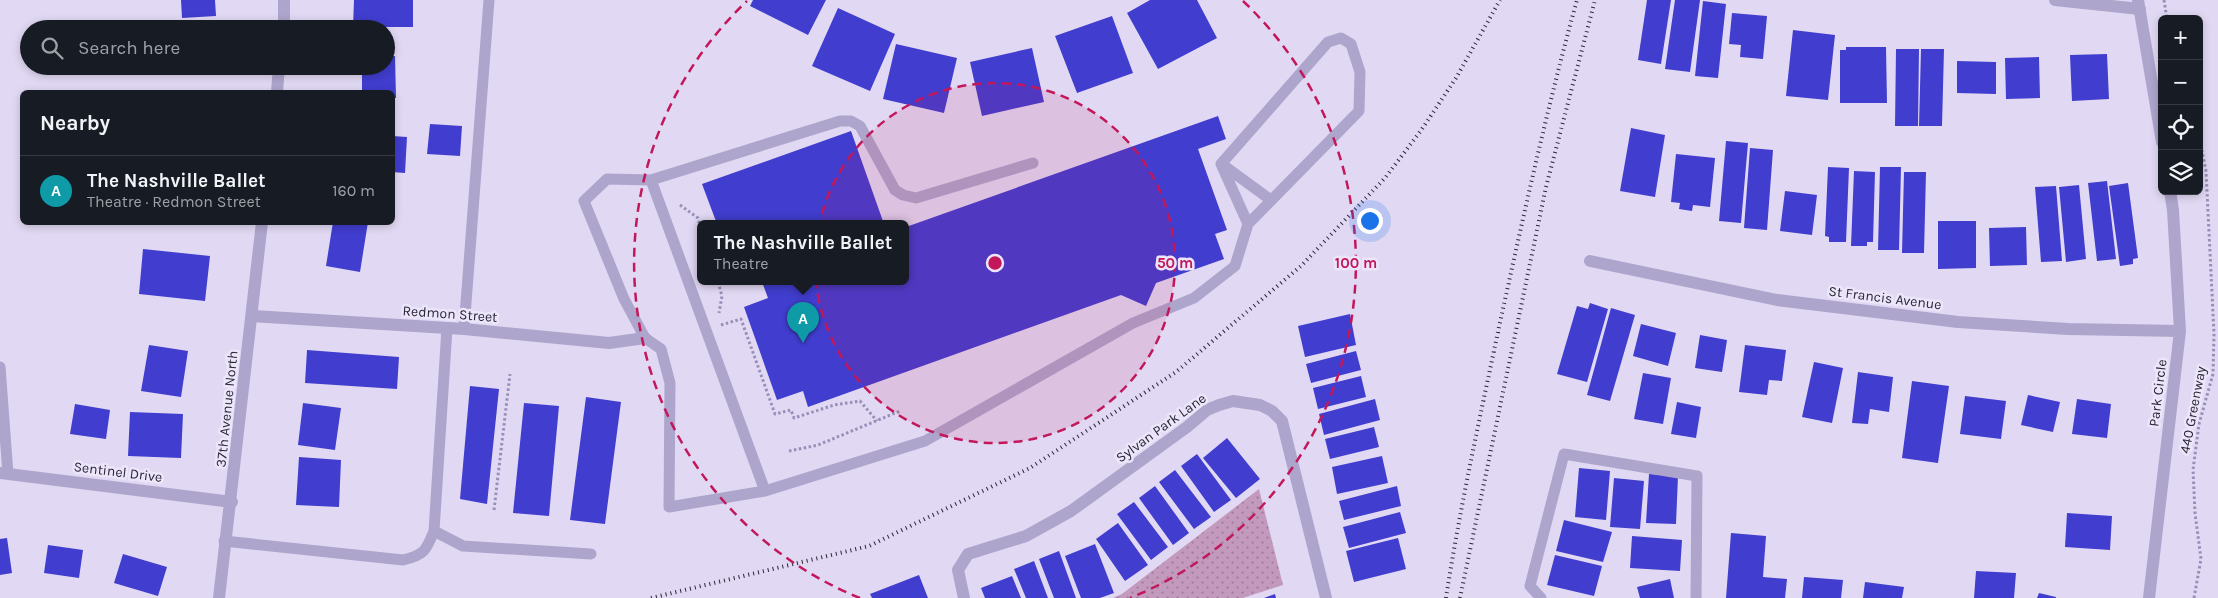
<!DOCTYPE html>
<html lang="en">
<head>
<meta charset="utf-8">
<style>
  body { margin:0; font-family:Karla,sans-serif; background:#242831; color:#f1f3f6 }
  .controls { position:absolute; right:15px; top:15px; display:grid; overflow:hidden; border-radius:8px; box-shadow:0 2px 8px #0003 }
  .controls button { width:45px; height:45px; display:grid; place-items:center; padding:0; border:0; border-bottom:1px solid #363941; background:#171b24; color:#f1f3f6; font:25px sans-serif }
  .you { position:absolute; left:1369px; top:220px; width:18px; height:18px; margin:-12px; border:4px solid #fff; border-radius:50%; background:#1a73e8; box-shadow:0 0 0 8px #1a73e833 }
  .badge { display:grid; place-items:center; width:32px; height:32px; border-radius:50%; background:#aeaa93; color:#fff; font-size:16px; font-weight:700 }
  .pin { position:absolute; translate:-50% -41px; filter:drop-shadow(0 1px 2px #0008) }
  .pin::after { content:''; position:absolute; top:26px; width:18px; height:15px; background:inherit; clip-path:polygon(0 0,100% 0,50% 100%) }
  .popup { position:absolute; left:697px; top:220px; width:212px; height:65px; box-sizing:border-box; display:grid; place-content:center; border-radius:8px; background:#171b24; filter:drop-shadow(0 1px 4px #0005); font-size:16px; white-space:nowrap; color:#9ea1a6 }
  .popup b { font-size:19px; color:#f1f3f6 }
  .popup::after { content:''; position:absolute; left:50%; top:100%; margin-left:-10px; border:10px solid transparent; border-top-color:#171b24 }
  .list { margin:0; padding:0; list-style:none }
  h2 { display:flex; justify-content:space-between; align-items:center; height:65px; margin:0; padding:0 20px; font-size:21px }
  h2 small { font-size:16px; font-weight:400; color:#9ea1a6 }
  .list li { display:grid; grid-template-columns:32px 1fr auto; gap:15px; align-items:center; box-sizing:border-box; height:70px; padding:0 20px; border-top:1px solid #363941 }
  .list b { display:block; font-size:19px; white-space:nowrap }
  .list p { margin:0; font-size:16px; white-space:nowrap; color:#9ea1a6 }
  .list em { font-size:16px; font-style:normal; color:#9ea1a6 }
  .icon { flex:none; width:28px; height:28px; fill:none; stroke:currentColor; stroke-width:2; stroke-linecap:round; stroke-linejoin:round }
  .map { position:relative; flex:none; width:2218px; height:598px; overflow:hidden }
  .search { position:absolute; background:#171b24; box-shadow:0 2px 8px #0003; left:20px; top:20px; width:375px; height:55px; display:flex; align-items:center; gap:12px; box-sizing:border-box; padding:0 18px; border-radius:28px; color:#9ea1a6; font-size:19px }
  .panel { position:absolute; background:#171b24; box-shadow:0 2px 8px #0003; left:20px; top:90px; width:375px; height:135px; border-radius:8px }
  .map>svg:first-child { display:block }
  .grass { fill:url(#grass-dots) }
  .building { fill:#413dce }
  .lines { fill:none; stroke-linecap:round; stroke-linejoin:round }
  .path { stroke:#988fb8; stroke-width:3; stroke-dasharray:2.5 2.5; stroke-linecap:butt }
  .service { stroke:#aea5cc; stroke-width:11 }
  .minor { stroke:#aea5cc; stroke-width:12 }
  .rail { stroke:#282737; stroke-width:4; stroke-dasharray:1 4; stroke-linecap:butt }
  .ring { fill:none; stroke:#c2185b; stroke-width:2.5; stroke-dasharray:9 6 }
  .labels { text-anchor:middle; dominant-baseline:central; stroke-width:5; stroke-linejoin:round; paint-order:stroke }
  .street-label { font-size:14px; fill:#282737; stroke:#ede6fa }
  .centre { fill:#c2185b; stroke:#ede6fa; stroke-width:2.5 }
  .ring-label { font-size:15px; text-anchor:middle; font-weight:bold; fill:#c2185b; stroke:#ede6fa; stroke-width:5; stroke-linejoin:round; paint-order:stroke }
</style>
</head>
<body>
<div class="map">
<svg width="2218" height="598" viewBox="0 0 2218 598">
  <defs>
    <pattern id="grass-dots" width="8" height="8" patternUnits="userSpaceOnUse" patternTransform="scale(1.25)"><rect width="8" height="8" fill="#c399be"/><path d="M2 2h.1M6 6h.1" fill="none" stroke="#9e7d9b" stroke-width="1.8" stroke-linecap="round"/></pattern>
  </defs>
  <rect width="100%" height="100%" fill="#e1d9f3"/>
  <path class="grass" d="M1259,489L1283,585L1243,598H1113L1122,594Z"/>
  <path class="building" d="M181,0H215L216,16L182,18Z
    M354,0H413V27H353Z
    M753,0H826L808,35L750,6Z
    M1150,0H1197L1217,38L1158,69L1127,13Z
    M1647,0H1671L1661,64L1638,60Z
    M1675,0H1700L1690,72L1665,69Z
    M1703,1L1726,4L1718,78L1695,76Z
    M838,8L895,34L870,91L812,66Z
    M1732,13L1767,16L1763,59L1740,57L1741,45L1729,44Z
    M1112,16L1133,73L1077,93L1055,36Z
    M1793,30L1835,35L1828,100L1786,96Z
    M896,44L957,58L944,113L883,99Z
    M1846,47H1886L1887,103H1840V50H1846Z
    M1032,48L1044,102L982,116L970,62Z
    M1896,49H1919L1918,126H1895Z
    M1921,49H1944L1942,126H1919Z
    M2107,54L2109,99L2072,101L2070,55Z
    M395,56L396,98H392V92H362V66H386V57Z
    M2039,57L2040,98L2006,99L2005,58Z
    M1957,61L1996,62V94L1957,93Z
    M1218,116L1226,139L1198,149L1227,230L1215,234L1224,259L1156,283L1146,306L1121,295L808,407L803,391L777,400L744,307L768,298L762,282H906V227Z
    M430,124L462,126L460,156L427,154Z
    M1631,128L1665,135L1655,197L1620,191Z
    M851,131L884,224H717L702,184Z
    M392,136L407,137L405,173L392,172Z
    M1726,141L1748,143L1741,223L1719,221Z
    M1750,148L1773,150L1767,230L1744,228Z
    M1676,154L1715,158L1710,207L1693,205L1692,211L1679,209L1680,203L1671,202Z
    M1828,167L1849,168L1846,242H1829V237L1825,236Z
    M1880,167H1901L1899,250H1878Z
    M1854,171L1875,172L1873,242H1867V246H1851Z
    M1904,172H1926L1924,253H1902Z
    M2107,181L2116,259L2097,261L2088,183Z
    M2128,183L2138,258L2133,259V264L2120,266L2109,186Z
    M2079,185L2086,259L2066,262L2059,187Z
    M2056,186L2062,261L2041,262L2035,187Z
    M1785,191L1817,195L1812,235L1780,231Z
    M1938,221H1976V268L1938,269Z
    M333,222H368L360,272L326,266Z
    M2026,227L2027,265L1990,266L1989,228Z
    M143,249L210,256L205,301L139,294Z
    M1590,303L1608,309L1587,382L1557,374L1577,306L1588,309Z
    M1611,308L1635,315L1610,401L1587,395Z
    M1350,314L1356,345L1305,357L1298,326Z
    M1641,324L1676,333L1668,366L1633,356Z
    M1700,335L1727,340L1722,372L1695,368Z
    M149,345L188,351L181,397L141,391Z
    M1745,345L1786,350L1782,381L1769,380L1767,395L1739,392Z
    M307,350L399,357L397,389L305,383Z
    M1356,351L1361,370L1311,383L1306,364Z
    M1814,362L1843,368L1832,423L1802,417Z
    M1858,372L1893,377L1889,412L1870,409L1868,424L1852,423Z
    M1643,373L1671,378L1663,424L1634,419Z
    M1361,376L1366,397L1318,409L1313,388Z
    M1912,381L1949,386L1938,463L1902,458Z
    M470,386L499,389L487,504L460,499Z
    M2028,395L2060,402L2053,432L2021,425Z
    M1965,396L2006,401L2001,439L1960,434Z
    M586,397L621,402L605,524L570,520Z
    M1375,399L1380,420L1324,435L1319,414Z
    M2077,399L2111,404L2107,438L2072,434Z
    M1677,402L1701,407L1696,438L1671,434Z
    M303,403L341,408L335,450L298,445Z
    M524,403L559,406L549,516L513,513Z
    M75,404L110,410L106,439L70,434Z
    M130,412L183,414L181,458L128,456Z
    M1374,427L1379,447L1330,459L1325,439Z
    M1227,438L1260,479L1236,498L1203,458Z
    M1197,454L1231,500L1214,512L1181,466Z
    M1382,456L1388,483L1337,494L1332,467Z
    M299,457L341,460L339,507L296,505Z
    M1579,468L1610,471L1606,520L1575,517Z
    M1175,470L1211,517L1194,529L1159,482Z
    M1649,474L1678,476L1676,524L1646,523Z
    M1614,478L1644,481L1640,529L1610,527Z
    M1155,486L1189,533L1173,545L1139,498Z
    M1397,486L1401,506L1344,520L1339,501Z
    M1134,502L1168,547L1151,560L1117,514Z
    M1400,512L1406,533L1349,548L1343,527Z
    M2067,513L2112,516L2110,550L2065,547Z
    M1564,520L1612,532L1603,562L1556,551Z
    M1118,523L1148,565L1125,581L1096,539Z
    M1731,533L1766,536L1763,577L1787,579L1785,598H1726Z
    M1632,536L1682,540L1680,571L1630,568Z
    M7,538L12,573L0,575V539Z
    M1398,538L1406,569L1354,582L1346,551Z
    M1095,544L1114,593L1100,598H1081L1065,556Z
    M48,545L83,550L79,578L44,573Z
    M1059,551L1076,598H1054L1039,559Z
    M123,554L167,567L158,596L114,583Z
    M1555,555L1602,566L1594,596L1547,585Z
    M1034,561L1048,598H1026L1014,569Z
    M1976,571L2016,573L2014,598H1974Z
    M919,575L928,598H872L870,594Z
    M1012,576L1021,598H985L981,588Z
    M1804,577L1843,580L1841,598H1802Z
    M1670,579L1674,598H1640L1637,587Z
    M1865,582L1904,587L1902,598H1863Z
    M2039,593L2056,597V598H2037Z
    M1275,594L1276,598H1264Z"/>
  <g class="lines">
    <path class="path" d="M2164,0L2167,19
      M680,205L698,218L700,227
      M718,282L722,296L719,313
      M721,325L741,319L775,414L791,410L794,418L834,405L860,401L877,421
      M789,451L818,445L900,411
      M494,510L510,374
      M2194,598L2201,559L2195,513L2193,470L2199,424L2213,374L2214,334L2206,171L2199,136"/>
    <path class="service" d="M1221,164L1248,224
      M1223,165L1271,200
      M651,180L840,121H851L860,126L895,190L903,195L916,198L1033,163
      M447,328L434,531L463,546L591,554
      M464,329L489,0
      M0,367L8,474
      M765,491L651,180L607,179L584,201L624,299L645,338L661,349L670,383L669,507L765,491L925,441L1133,323L1194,298L1235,266L1248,224L1359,111L1360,72L1351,44L1341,38L1328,42L1221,164
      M224,541L403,560C424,555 426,551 434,531
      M1541,598L1530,586L1564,454L1697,476L1696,598"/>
    <path class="minor" d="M2055,0L2140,9
      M2138,0L2162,142
      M284,29V0
      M277,92L279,66
      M1590,261L1777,300L1958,322L2068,329L2180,331
      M252,316L464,329L609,343L645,338
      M0,473L232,502
      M219,598L262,222
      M964,598L958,570L968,554L1026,536L1071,511L1187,427L1207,410L1219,405L1233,401L1260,405L1272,411L1282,421L1326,598
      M2149,598L2180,331L2173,210L2170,191"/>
    <path class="rail" d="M651,598L869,546L1030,468L1176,372L1301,266L1385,178L1422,129L1456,78L1500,0
      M1446,598C1460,507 1480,417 1499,327C1523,218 1547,108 1577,0
      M1460,598L1546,187L1595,0"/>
  </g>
  <circle cx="995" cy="263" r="180" fill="#c2185b" fill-opacity=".12"/>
  <g class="ring">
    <circle cx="995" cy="263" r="180"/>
    <path d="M860 598A361 361 0 0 1 747 1M1243 1A361 361 0 0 1 1130 598"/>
  </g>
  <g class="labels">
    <g class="street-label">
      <text transform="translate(1885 298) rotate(7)">St Francis Avenue</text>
      <text transform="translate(450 314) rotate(4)">Redmon Street</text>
      <text transform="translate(2158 393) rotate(-83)">Park Circle</text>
      <text transform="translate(227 409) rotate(-84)">37th Avenue North</text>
      <text transform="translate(2193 410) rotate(-79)">440 Greenway</text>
      <text transform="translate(1161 428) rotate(-36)">Sylvan Park Lane</text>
      <text transform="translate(118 472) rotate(7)">Sentinel Drive</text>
    </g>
  </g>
  <circle cx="995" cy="263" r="8" class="centre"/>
  <g class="ring-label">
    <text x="1175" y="268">50 m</text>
    <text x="1356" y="268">100 m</text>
  </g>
</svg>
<div class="controls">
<button>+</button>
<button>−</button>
<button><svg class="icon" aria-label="locate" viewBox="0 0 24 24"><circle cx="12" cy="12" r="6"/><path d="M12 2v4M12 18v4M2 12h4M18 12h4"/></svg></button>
<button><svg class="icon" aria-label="layers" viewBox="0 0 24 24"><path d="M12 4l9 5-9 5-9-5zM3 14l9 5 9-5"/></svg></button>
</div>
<div class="you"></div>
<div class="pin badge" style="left:803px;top:343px;background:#0f9aa8">A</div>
<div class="popup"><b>The Nashville Ballet</b>Theatre</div>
<div class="search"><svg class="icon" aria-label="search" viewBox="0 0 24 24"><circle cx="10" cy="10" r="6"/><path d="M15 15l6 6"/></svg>Search here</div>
<section class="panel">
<h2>Nearby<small></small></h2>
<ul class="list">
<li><span class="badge" style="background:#0f9aa8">A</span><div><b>The Nashville Ballet</b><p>Theatre · Redmon Street</p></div><em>160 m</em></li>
</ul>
</section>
</div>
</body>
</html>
